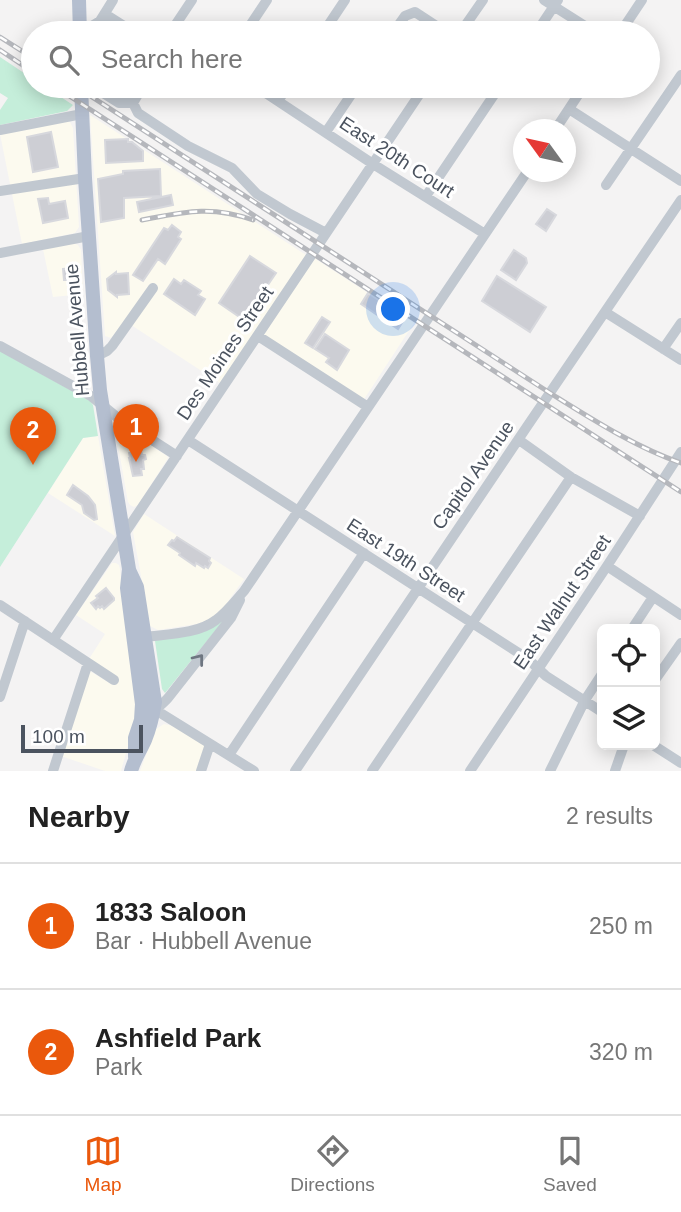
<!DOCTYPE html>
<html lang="en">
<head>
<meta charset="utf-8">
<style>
  body { margin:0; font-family:Helvetica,sans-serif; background:#f2f2f2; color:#222 }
  .controls { position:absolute; right:21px; bottom:21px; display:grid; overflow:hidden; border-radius:10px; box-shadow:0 4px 18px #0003 }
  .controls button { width:63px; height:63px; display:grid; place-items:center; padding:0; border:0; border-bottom:2px solid #e0e0e0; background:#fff; color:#222; font:35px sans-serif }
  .compass { position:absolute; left:513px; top:119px; width:63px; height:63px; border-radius:50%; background:#fff; box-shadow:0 4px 18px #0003; rotate:303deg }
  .scale { position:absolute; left:21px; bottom:18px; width:122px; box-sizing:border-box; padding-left:7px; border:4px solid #4b535f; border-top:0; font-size:19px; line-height:24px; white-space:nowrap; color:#4b535f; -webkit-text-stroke:5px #fff; paint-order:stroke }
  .you { position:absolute; left:394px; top:310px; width:24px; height:24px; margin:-18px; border:5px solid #fff; border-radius:50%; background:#1a73e8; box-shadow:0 0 0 10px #1a73e833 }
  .badge { display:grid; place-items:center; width:46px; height:46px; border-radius:50%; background:#ea580c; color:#fff; font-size:23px; font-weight:700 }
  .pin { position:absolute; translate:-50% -58px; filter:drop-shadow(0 2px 4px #0008) }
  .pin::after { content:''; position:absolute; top:37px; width:24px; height:21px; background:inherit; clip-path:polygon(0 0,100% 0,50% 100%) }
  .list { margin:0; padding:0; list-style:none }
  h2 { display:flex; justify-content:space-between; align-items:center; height:91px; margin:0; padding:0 28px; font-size:30px }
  h2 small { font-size:23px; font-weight:400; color:#767676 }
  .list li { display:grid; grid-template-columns:46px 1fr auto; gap:21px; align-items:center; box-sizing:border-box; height:126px; padding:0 28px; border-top:2px solid #e0e0e0 }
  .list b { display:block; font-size:26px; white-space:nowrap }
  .list p { margin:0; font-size:23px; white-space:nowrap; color:#767676 }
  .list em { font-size:23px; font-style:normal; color:#767676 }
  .icon { flex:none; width:38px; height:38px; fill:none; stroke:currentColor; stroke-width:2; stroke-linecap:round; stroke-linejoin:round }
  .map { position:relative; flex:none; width:681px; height:771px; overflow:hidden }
  .search { position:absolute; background:#fff; box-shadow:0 4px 18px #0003; left:21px; right:21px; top:21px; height:77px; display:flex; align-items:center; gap:18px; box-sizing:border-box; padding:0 24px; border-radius:38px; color:#767676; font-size:26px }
  .sheet { height:343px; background:#fff }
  nav { display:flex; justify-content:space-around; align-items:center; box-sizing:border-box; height:98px; border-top:2px solid #e0e0e0; background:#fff; font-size:19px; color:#767676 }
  nav a { display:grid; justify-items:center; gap:4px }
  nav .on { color:#ea580c }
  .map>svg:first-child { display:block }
  .commercial { fill:#fcfaef }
  .green { fill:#c5eeda }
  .building { fill:#cdced4; stroke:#d7d8dd; stroke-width:2 }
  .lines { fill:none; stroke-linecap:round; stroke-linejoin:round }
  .minor { stroke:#c1c8d0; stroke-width:10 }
  .major { stroke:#b4becf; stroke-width:14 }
  .rail-casing { stroke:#b5b7bc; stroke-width:5 }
  .rail { stroke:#fff; stroke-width:2.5; stroke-dasharray:8; stroke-linecap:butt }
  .oneway { stroke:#6e7681 }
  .labels { text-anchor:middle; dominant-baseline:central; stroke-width:6; stroke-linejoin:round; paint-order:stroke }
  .street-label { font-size:19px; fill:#4b535f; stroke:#fff }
</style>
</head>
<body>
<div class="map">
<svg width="681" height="771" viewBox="0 0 681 771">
  <rect width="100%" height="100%" fill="#f4f3f3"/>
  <path class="commercial" d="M90,115L306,255L220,383L125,321L111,338L105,336Z
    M67,121L70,122L73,128L79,227L75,233L22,244L0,134Z
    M73,243L78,245L81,250L83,294L53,297L43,249Z
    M314,258L414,323L359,407L260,341Z
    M121,427L125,428L167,456L168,458L138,505L134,507L130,505L128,502L116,434Z
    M98,436L115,536L48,493L83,438Z
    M144,514L244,579L224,607L209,620L197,624L158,630L150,626L133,532Z
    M112,563H116L119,565L120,569L126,632L136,705V717L121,771H105L55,754L83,667L111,684L89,659L105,634L76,615Z
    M164,724L173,726L211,748L204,771H140L156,729Z"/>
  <path class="green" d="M0,57L33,79V86H44L73,105L67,111L0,125V110L8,98L0,93Z
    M0,351L90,401L93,405L98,436L83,438L0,567Z
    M227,616L165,693L162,689L155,641Z"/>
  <path class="building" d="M51,132L58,167L33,172L27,137Z
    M128,139V142H132L143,151V161L106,163L105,140Z
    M160,169L161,196L124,198V218L101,222L98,179L123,174V171Z
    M171,195L173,205L139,212L137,202Z
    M48,198L49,204L65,201L68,218L43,223L38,199Z
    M547,209L556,215L546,231L536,224Z
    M172,225L181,232L178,237L181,239L165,264L158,259L143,281L133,275L164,228L168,230Z
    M514,250L526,258L527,263L516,280L501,270Z
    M250,256L276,273L244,320L219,303Z
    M74,268V280H64L63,269Z
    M116,272V274L128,273L129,294L117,295V297L108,290L107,279Z
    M497,276L546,307L530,332L482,301Z
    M174,279L181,284L184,280L201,291L198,295L205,299L195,315L164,294Z
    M368,293L405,318L398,329L361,304Z
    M322,317L330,322L313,348L305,343Z
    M325,334L349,350L337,370L326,362L329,358L315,349Z
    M141,451L142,455H145L146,459L143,460L144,469H141L142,475L133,476L129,458H130L129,453Z
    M73,485L88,496L95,505L97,519L94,520L84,513L82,505L67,495Z
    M177,537L210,558L209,561L211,563L208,568L205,566L204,568L196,563L195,566L179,555L180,553L168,545L172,540L174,541Z
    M106,588L114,598V600L104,609L102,606L100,608L98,606L96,609L91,603L98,598L96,596Z"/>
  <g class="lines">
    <path class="minor" d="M544,0L596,33
      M105,14L135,33
      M80,33L100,21L113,0
      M170,33L192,0
      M245,33L267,0
      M323,33L345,0
      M393,33L405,16L415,12L447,33
      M460,33L483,0
      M536,33L558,0
      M620,33L642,0
      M92,86L119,103H133L143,86
      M255,86L373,164L485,234
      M278,101L288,86
      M133,103L138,113L188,146L232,168L257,194L290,214L326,233
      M569,109L681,181
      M0,130L82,114
      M555,130L584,86
      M326,132L357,86
      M606,185L681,75
      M0,191L85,178
      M426,196L500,86
      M0,253L89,236
      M605,312L681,360
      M258,336L368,407
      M0,346L91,396L118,418L177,456
      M663,349L681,323
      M97,356L107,351L112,346L153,288
      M188,440L528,659L546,676L602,712
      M519,440L571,477L640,516
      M607,566L681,615
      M0,605L114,680
      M632,629L653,597
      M53,640L425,86
      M140,640L145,637C168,634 198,634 216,620C227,612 235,601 244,591L527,172
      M655,680L681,643
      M0,697L25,621
      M149,709C157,710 162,704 168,698L231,618L240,600
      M154,709L254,771
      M653,745L681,763
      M229,755L364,553
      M53,771L88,663
      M201,771L210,744
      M295,771C422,580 552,390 681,200
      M372,771L571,477
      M470,771L607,566L681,452
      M550,771L585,700L602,674
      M615,771L624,745"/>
    <path class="major" d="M79,0L80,33
      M81,86L85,178L97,356L100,390L129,569L127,588L142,704L141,720L135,738V757
      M129,570L137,587L155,702C153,715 150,728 145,740C140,751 134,760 131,771"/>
    <defs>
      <path id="rail" d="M0,37L33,58
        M0,50L33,72
        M54,86L681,492
        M75,86L550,393C592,419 635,447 681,463
        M142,220C184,212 211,205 253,220"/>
    </defs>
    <use href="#rail" class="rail-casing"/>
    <use href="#rail" class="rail"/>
  </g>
  <defs><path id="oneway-chevron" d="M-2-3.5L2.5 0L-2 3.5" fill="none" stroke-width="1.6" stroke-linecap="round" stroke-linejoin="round" transform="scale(1.75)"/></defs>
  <use class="oneway" href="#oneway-chevron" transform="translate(199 659) rotate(-52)"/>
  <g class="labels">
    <g class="street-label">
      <text transform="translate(397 157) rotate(33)">East 20th Court</text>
      <text transform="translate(77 330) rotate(-95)">Hubbell Avenue</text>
      <text transform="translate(225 353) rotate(-56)">Des Moines Street</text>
      <text transform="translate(473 475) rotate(-55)">Capitol Avenue</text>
      <text transform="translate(406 560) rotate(33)">East 19th Street</text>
      <text transform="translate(562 602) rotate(-56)">East Walnut Street</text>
    </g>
  </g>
</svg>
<div class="controls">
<button><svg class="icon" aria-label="locate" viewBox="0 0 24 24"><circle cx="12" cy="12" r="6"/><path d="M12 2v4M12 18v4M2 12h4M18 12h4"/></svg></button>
<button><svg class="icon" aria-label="layers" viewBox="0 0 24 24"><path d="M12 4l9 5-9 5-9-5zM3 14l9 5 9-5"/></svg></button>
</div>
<svg class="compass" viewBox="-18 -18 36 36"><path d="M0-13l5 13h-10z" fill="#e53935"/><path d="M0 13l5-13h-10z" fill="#767676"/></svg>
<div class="scale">100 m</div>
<div class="you"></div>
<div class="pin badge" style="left:136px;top:462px">1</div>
<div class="pin badge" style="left:33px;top:465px">2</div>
<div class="search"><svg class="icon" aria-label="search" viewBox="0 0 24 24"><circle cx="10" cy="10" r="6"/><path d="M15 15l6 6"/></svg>Search here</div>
</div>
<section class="sheet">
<h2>Nearby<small>2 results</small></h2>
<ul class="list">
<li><span class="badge">1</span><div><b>1833 Saloon</b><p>Bar · Hubbell Avenue</p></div><em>250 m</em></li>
<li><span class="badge">2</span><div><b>Ashfield Park</b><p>Park</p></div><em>320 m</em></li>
</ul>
</section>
<nav>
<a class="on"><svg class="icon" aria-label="map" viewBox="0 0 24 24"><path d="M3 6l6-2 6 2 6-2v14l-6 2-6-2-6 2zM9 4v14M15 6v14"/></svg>Map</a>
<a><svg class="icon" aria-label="directions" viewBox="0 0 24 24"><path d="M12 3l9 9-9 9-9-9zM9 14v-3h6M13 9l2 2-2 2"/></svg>Directions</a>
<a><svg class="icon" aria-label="saved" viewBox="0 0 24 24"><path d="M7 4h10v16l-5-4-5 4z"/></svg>Saved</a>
</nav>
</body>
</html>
